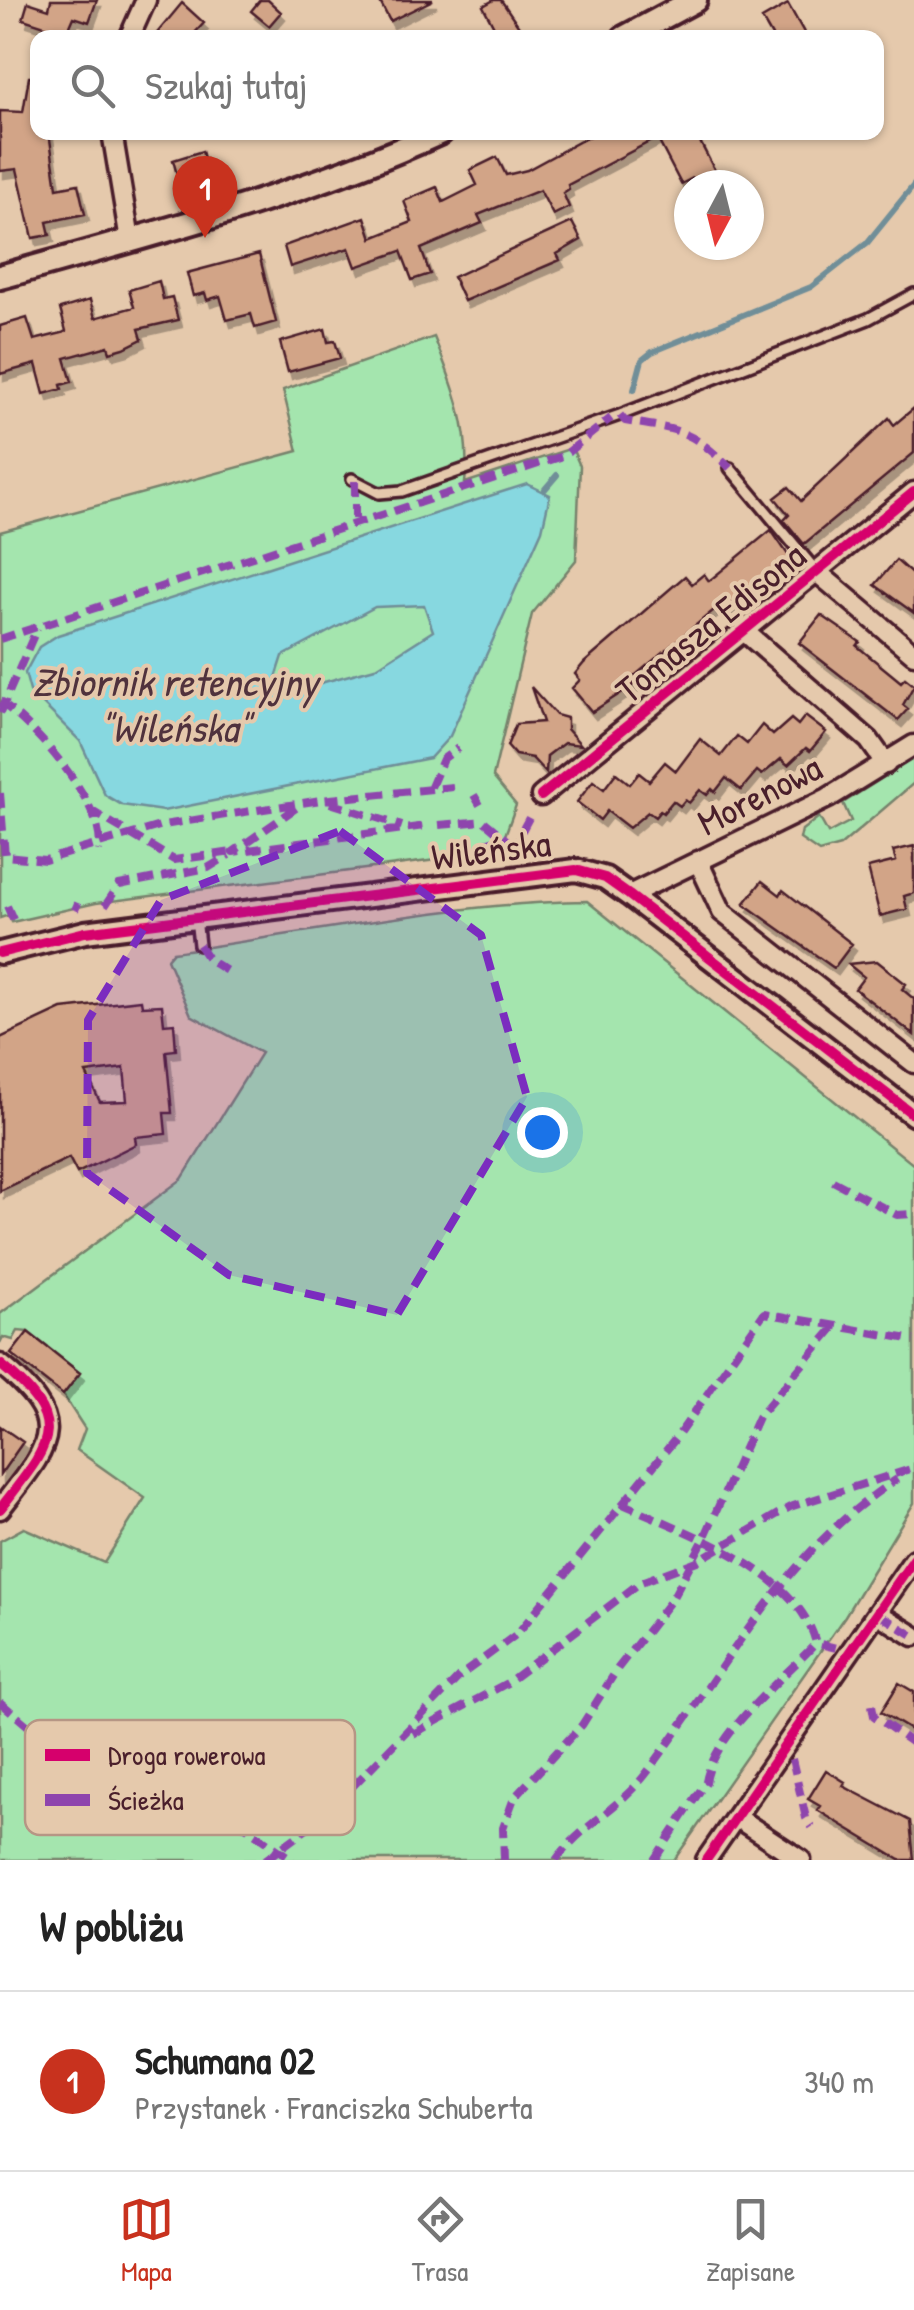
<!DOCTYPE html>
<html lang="pl">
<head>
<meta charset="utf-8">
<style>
  body { margin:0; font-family:"Patrick Hand",sans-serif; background:#f6f6f6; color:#222 }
  .compass { position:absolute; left:674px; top:170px; width:90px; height:90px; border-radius:50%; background:#fff; box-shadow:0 2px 8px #0004; rotate:187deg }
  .you { position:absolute; left:542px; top:1132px; width:35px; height:35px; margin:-25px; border:8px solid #fff; border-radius:50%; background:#1a73e8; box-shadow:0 0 0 15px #1a73e833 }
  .badge { display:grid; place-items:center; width:65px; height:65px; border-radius:50%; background:#c8321e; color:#fff; font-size:32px; font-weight:700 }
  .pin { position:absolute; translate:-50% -82px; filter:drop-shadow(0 2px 5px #0008) }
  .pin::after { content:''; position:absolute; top:52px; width:35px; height:30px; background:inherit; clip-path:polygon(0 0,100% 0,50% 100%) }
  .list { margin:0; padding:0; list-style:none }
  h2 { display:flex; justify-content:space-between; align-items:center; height:130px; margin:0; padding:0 40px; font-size:42px }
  h2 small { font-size:32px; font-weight:400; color:#767676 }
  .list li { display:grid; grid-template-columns:65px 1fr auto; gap:30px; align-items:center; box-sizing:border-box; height:180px; padding:0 40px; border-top:2px solid #e0e0e0 }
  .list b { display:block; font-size:38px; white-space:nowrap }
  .list p { margin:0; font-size:32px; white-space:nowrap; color:#767676 }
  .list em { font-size:32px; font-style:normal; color:#767676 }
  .icon { flex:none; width:55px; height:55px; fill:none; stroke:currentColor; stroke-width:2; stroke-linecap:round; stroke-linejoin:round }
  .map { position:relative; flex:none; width:914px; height:1860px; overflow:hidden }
  .search { position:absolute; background:#fff; box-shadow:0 2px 8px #0004; left:30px; right:30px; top:30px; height:110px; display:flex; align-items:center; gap:25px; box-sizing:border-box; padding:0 35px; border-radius:20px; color:#767676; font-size:38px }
  .sheet { height:310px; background:#fff }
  nav { display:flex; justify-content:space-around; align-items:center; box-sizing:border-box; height:140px; border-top:2px solid #e0e0e0; background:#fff; font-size:28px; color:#767676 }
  nav a { display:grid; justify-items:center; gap:5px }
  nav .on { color:#c8321e }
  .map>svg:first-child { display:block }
  .green { fill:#a4e5ae; stroke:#77826c; stroke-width:2.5 }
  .water { fill:#87d8e0; stroke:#6f8e98; stroke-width:2.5; fill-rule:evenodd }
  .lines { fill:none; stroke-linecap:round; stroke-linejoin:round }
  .stream { stroke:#6f8e98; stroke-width:6 }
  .building { fill:#d2a487; stroke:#4a1f2b; stroke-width:2.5; fill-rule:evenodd; filter:url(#shadow) }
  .service-casing { stroke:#4a1f2b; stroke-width:16 }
  .minor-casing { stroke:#4a1f2b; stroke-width:25 }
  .tertiary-casing { stroke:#4a1f2b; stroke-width:28 }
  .secondary-casing { stroke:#4a1f2b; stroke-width:30 }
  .service { stroke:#e5c9ac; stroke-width:9 }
  .minor { stroke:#e5c9ac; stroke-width:18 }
  .tertiary { stroke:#e5c9ac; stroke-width:20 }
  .secondary { stroke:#e5c9ac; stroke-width:22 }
  .quiet { stroke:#8e44ad; stroke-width:8; stroke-dasharray:15 8; stroke-linecap:butt }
  .cycleway-casing { stroke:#e5c9ac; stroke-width:16 }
  .cycleway { stroke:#d6006c; stroke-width:10 }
  .marked { fill:#7b2cbf; fill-opacity:0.2; stroke:#7b2cbf; stroke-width:8; stroke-dasharray:20 12; stroke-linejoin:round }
  .labels { text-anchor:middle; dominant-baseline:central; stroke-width:8; stroke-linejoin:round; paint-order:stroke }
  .street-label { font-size:38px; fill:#4a1f2b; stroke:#e5c9ac }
  .water-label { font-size:40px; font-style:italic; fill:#50323d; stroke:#e5c9ac }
  .key { fill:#e5c9ac; stroke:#b69685; stroke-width:2.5 }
  .key-label { font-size:28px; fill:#4a1f2b }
</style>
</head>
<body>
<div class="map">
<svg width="914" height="1860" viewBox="0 0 914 1860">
  <defs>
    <filter id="shadow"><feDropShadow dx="4" dy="7" stdDeviation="0" flood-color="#0004"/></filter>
  </defs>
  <rect width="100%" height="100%" fill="#e5c9ac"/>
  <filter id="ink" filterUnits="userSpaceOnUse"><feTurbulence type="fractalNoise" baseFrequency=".01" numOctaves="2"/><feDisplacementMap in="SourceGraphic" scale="20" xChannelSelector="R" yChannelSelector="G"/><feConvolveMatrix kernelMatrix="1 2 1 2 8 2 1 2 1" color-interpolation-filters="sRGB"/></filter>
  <g filter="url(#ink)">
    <path class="green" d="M434,337C453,384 472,431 465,483L572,448L580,466L576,560L532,614L493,777L516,805L499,852L96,903L12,922L9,915L0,918V532L298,451L283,390Z
      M914,758V783L840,846L819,852L800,839L802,830L819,817L828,833L851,821L843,803Z
      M587,901L914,1165V1503L845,1616L674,1860H0V1541L24,1528L104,1563L145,1498L77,1450L85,1429L63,1395L80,1373L28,1332L18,1331L13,1340L3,1337L0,1343V1314L182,1179L261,1053L191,1015L167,959L173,952C309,933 449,903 587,901Z"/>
    <path class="water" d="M527,484L550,495L542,530L450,736L430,758L163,811L122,805L105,795L80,741L30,691L25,673L39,647L58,635ZM424,605L433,631L375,668L284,693L275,681L283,656L375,607Z"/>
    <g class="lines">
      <path class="stream" d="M634,390L642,360L652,352L811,287L867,243L914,185
        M545,489L557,475"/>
    </g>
    <path class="building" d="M51,0H97L89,22L74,17L65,38H43L45,26L23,19L28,2L49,9Z
      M260,0H268L281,12L269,26L251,11Z
      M379,0H433L390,21Z
      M494,0H501L527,38H500L483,6Z
      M182,3L204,23L190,38H153Z
      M788,4L807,38H773L762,19Z
      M29,77H38V132H49L57,188L78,184L85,214L47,222L50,235L33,238L17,169L0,171V111L23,112Z
      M597,132H695L716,173L696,184L693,178L681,184L657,138L568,185L569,189L563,193L569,207L553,215L540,190L478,215L482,223L421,249L430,274L412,280L401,251L356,267L349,248L290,267L284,246L365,217L372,238L412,222L404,201L437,187L443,202L477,185L470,170L497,157L506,175L527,170Z
      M202,151L208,173L179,182L173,160Z
      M572,222L581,240L557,254L560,260L464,301L453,277Z
      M259,254L276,322L255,328L251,314L227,320L220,296L207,300L205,293L193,296L187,273Z
      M159,281L163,299L172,297L178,320L139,329L142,339L124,348L110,352L108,346L65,358L72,382L61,385L62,389L44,394L36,364L0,374V326L27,318L34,340L62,333L66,331L60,309L90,300L95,318L134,307L129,290Z
      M325,329L328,342L335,341L340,358L288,372L280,342Z
      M914,408V453L804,544L784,520L789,515L775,498L789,487L801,501L889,418L894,425Z
      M771,530L791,559L751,592L748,590L728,607L725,604L714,610L631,679L635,684L592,712L572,688L580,680L575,674L584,663L685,576L692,584L704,574L709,581Z
      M896,560L914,576V613L875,585Z
      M821,615L860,642L857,646L901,682L905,678L914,685L903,705L908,709L898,720L799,643Z
      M531,687L556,715L567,718V729L581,745L564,743L547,756L546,773L532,758L515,755L507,746L516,724L543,722Z
      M805,716L826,732L810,751L806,748L788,765L781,759L762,775L757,771L741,790L726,778L715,792L712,789L707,795L700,790L689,803L685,800L680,806L673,801L663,813L660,811L655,817L648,812L629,828L607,811L600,820L577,802L593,781L604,789L616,773L630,784L639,773L649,781L665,762L676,771L700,739L721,756L737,736L747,744L762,725L773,735L791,719L798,725Z
      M914,846V893L904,896L907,909L880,916L868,868L896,861L893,851Z
      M762,881L780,895L783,890L852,944L834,968L744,904Z
      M877,961L906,984L902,989L914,999V1035L855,989L864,977L848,964Z
      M141,1000L142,1006L162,1005L164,1024L174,1023L176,1050L166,1051L172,1113H164L166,1134L135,1137L136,1144L77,1173L69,1158L0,1191V1038L62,1009ZM124,1068L127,1101L100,1102L86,1073Z
      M28,1332L80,1373L63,1395L11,1354Z
      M0,1426L23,1442L0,1475Z
      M899,1683L914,1692V1732L881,1712Z
      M826,1770L845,1782L843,1786L910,1821L914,1860H900L817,1810L820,1806L808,1799Z"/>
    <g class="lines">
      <defs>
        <path id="service" d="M730,468L816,571
          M352,479L379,493L402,491L620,415L868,319L914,294
          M196,918L199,945"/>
        <path id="minor" d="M129,38L146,0
          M112,132L130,240
          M818,573L914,654
          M745,632L869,740L886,764
          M541,796L914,492
          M698,861L722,912L914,1063
          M629,895L828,798L914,745
          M0,1364C74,1424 50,1444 0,1509
          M880,1615L914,1636
          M736,1817L801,1860
          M706,1860L914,1559"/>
        <path id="tertiary" d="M0,953L85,932L576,870L605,878L629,895L914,1115"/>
        <path id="secondary" d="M624,38L695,0
          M0,277C149,235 299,197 441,132"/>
      </defs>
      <use href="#service" class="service-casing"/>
      <use href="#minor" class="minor-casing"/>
      <use href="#tertiary" class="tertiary-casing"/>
      <use href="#secondary" class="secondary-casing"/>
      <use href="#service" class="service"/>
      <use href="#minor" class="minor"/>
      <use href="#tertiary" class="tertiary"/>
      <use href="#secondary" class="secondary"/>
      <path class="quiet" d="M620,415L625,421C679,430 689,428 730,468
        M355,481V524
        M0,639L563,456L611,418
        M0,702C34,725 108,807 99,851
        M0,713L37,628
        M431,787L443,759L458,748
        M0,793L5,856L45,860L163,825L321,800L453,787
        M474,795L480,805
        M330,803L402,826
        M296,808L233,852L425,826
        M90,810L174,860L233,852
        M439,825L484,821L515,847
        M488,838L493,855
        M516,853L518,838L530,816
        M7,906L15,924
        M105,906L119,885L208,868L229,855
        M75,910L78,903
        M199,945L209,960L230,973
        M833,1181L897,1215L914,1214
        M621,1503C684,1532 797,1569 816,1643L853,1652
        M880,1615L914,1636
        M0,1702L53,1747L128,1746L293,1860
        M872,1705L874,1716L914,1744
        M413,1734L507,1683L641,1582L697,1561L790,1507L914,1468
        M792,1759L806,1818L812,1827
        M265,1860L323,1817L461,1675L517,1634L677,1437L764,1313L914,1340
        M504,1860L503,1828L514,1798L582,1725L618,1668L672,1599L703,1541L758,1417L837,1324
        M556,1860C580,1827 620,1807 645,1775C725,1671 783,1552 897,1479
        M654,1860L706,1782C714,1733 783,1679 816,1643"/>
      <defs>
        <path id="cycleway" d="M541,796L914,492
          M0,953L85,932L576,870L605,878L629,895L914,1115
          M0,1364C74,1424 50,1444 0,1509
          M706,1860L914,1559"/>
      </defs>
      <use href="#cycleway" class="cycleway-casing"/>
      <use href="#cycleway" class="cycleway"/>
    </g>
  </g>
  <path class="marked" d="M340,831L481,935L527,1097L397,1315L229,1275L87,1173L88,1020L161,900Z"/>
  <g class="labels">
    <g class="street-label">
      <text transform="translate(710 622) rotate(-39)">Tomasza Edisona</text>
      <text transform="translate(759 794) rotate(-27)">Morenowa</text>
      <text transform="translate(491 849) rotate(-7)">Wileńska</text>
    </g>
    <g class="water-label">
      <text x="175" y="681">Zbiornik retencyjny<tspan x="175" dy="46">"Wileńska"</tspan></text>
    </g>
  </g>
  <rect x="25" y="1720" width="330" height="115" rx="15" class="key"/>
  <rect x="45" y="1749" width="45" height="12" fill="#d6006c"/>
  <rect x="45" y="1794" width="45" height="12" fill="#8e44ad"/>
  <g class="key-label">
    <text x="108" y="1765">Droga rowerowa</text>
    <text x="108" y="1810">Ścieżka</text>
  </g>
</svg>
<svg class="compass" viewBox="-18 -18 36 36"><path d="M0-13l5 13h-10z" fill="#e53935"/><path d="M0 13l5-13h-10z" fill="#767676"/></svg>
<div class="you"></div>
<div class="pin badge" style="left:205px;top:238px">1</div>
<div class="search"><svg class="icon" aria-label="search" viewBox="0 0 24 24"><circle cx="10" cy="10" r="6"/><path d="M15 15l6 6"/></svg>Szukaj tutaj</div>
</div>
<section class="sheet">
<h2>W pobliżu<small></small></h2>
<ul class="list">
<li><span class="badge">1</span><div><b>Schumana 02</b><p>Przystanek · Franciszka Schuberta</p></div><em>340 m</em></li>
</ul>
</section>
<nav>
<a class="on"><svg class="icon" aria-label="map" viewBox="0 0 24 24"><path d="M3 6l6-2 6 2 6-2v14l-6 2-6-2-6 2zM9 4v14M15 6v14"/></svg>Mapa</a>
<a><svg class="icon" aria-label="directions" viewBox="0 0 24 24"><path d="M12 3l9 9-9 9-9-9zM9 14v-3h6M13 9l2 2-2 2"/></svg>Trasa</a>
<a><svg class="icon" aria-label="saved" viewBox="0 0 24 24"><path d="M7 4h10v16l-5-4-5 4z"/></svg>Zapisane</a>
</nav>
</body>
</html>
